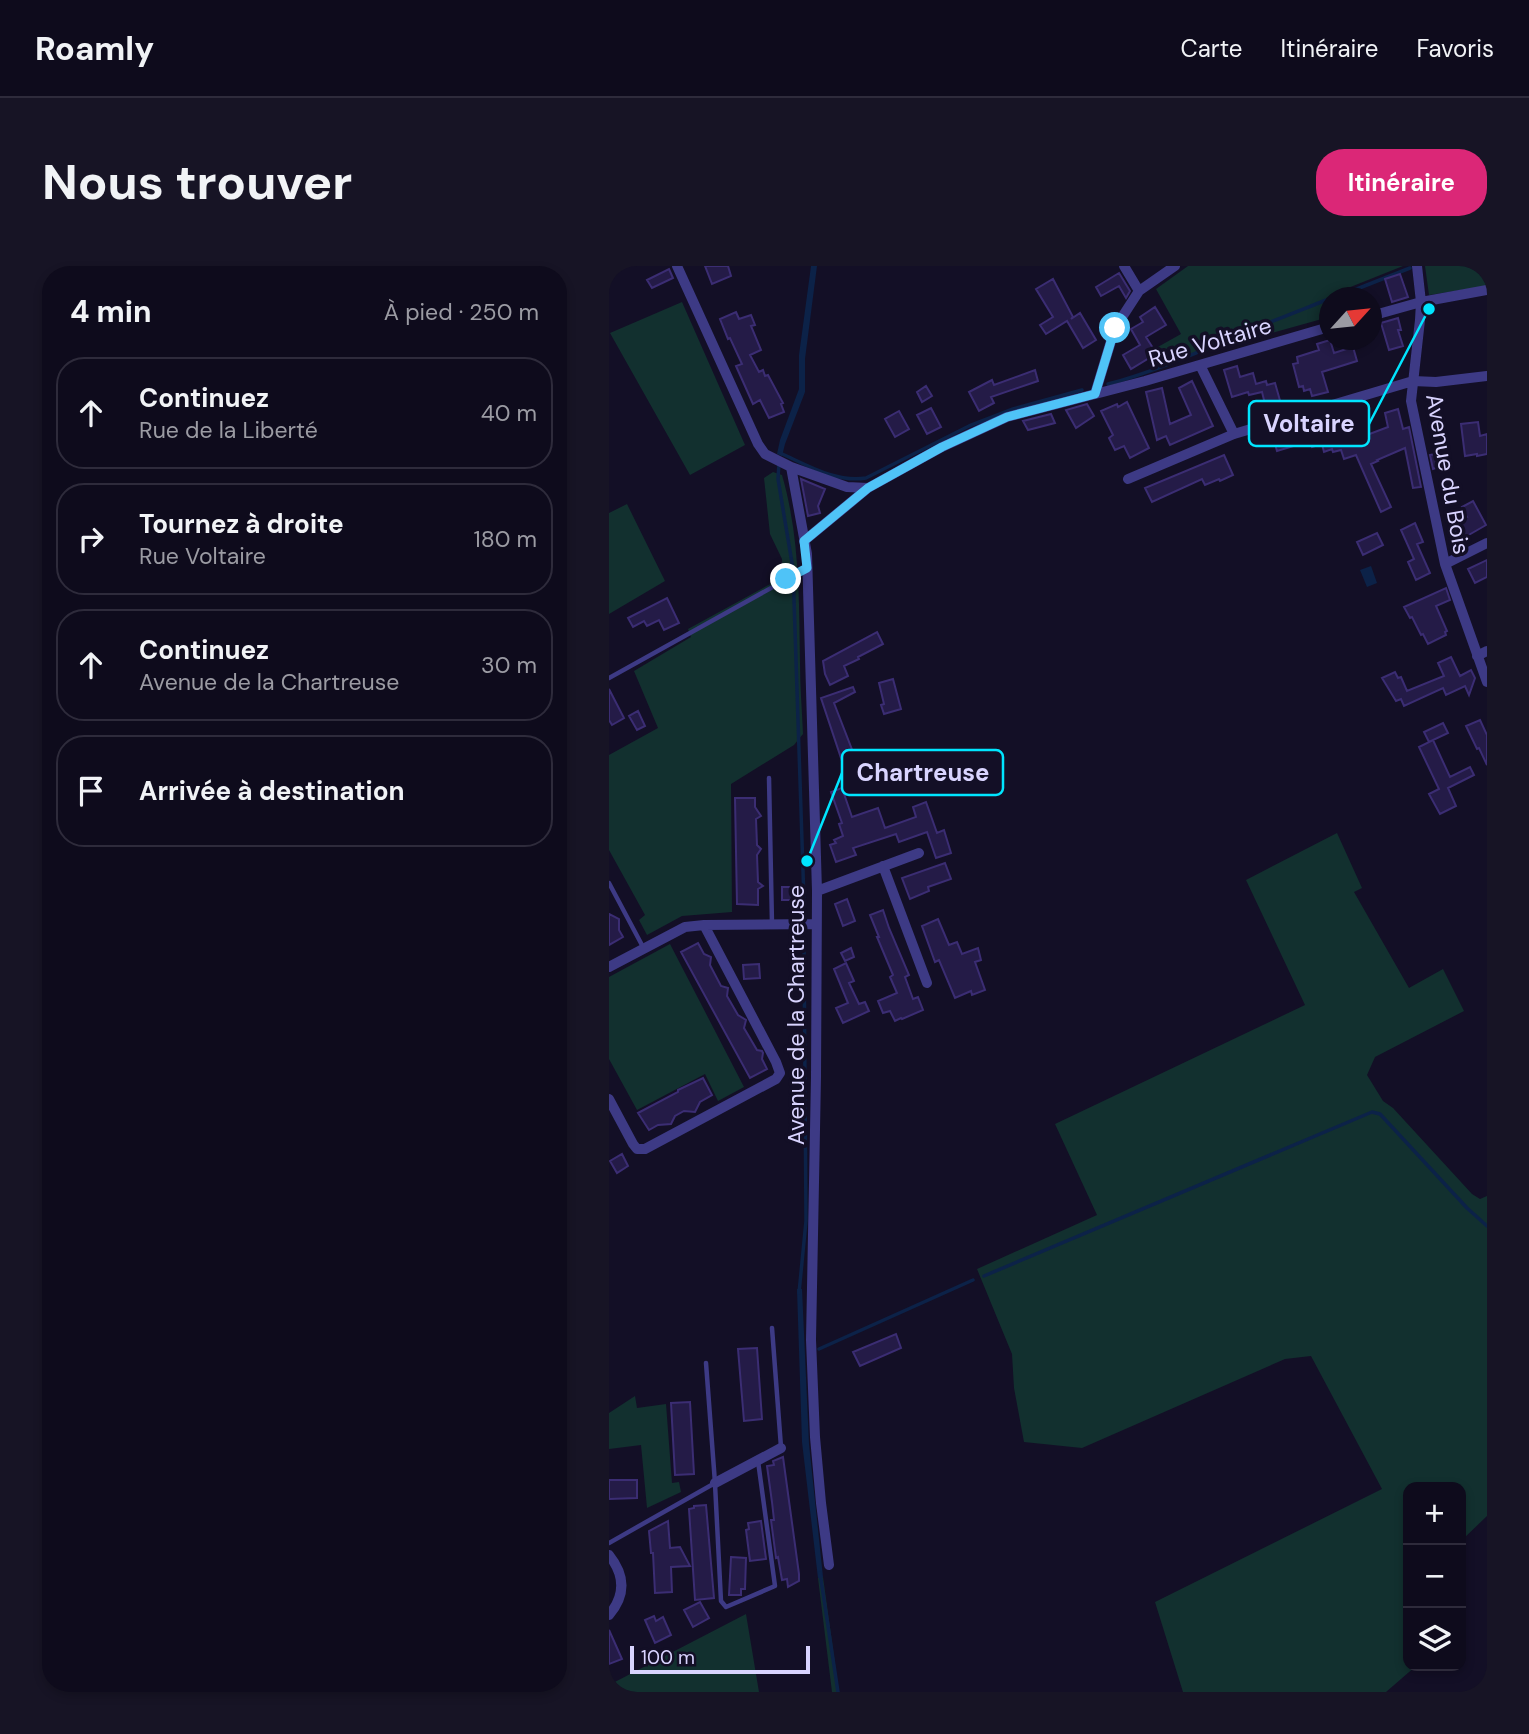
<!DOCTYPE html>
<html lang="fr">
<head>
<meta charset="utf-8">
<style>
  body { margin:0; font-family:"DM Sans",sans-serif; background:#171425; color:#f1f3f6 }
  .controls { position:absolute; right:21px; bottom:21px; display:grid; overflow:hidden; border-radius:14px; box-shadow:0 4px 10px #0003 }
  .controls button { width:63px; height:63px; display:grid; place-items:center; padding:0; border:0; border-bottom:2px solid #2e2b3b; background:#0e0b1c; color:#f1f3f6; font:35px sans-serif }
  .compass { position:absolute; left:710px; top:21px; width:63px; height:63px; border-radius:50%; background:#0e0b1c; box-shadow:0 4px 10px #0003; rotate:63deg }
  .scale { position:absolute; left:21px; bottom:18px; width:180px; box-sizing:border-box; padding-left:7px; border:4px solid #d9d4ff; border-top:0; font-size:19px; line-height:24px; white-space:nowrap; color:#d9d4ff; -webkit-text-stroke:5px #130f26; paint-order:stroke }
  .stop { position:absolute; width:21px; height:21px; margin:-16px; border:5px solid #4fc3f7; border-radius:50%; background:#fff }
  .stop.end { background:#4fc3f7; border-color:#fff; box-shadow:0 2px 7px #0008 }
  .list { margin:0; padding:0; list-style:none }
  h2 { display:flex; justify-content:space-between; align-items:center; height:91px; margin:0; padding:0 28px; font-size:30px }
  h2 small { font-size:23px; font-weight:400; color:#9b9ba3 }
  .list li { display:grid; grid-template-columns:46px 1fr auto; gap:21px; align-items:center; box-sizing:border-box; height:112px; margin:0 14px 14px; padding:0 14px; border:2px solid #2e2b3b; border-radius:28px }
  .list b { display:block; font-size:26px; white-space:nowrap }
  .list p { margin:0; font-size:23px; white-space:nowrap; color:#9b9ba3 }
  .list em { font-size:23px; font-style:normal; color:#9b9ba3 }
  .icon { flex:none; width:38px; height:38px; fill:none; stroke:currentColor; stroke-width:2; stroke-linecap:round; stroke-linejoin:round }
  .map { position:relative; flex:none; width:878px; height:1426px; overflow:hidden; border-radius:28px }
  header { display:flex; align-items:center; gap:42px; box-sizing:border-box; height:98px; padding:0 35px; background:#0e0b1c; border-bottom:2px solid #2e2b3b }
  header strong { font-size:33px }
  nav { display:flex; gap:38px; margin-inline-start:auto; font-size:24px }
  .intro { display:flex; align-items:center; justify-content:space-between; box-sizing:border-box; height:168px; padding:0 42px }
  h1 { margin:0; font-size:49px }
  .button { padding:18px 32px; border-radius:28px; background:#db2777; color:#fff; font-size:24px; font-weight:700 }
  main { display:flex; gap:42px; padding:0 42px }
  aside { flex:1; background:#0e0b1c; border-radius:28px; box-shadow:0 4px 10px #0003 }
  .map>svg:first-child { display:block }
  .green { fill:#12302f }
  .water { fill:#0c2248 }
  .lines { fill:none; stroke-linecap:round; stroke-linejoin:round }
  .stream { stroke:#0c2248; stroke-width:3.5 }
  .building { fill:#241b47; stroke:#3b2d73; stroke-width:2 }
  .lane { stroke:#3d3a85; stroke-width:4.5 }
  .street { stroke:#3d3a85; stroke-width:10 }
  .route { stroke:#4fc3f7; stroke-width:9 }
  .labels { text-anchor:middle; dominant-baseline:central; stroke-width:7; stroke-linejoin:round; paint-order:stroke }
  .street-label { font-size:23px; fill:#d9d4ff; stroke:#130f26 }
  .leader { fill:none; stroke:#00e5ff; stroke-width:2.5 }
  .callout-dot { fill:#00e5ff; stroke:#130f26; stroke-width:2.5 }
  .callout { fill:#130f26; stroke:#00e5ff; stroke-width:2.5 }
  .callout-label { font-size:24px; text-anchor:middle; font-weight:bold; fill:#d9d4ff }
</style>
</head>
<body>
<header>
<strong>Roamly</strong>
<nav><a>Carte</a><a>Itinéraire</a><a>Favoris</a></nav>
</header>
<div class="intro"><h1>Nous trouver</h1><a class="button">Itinéraire</a></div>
<main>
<aside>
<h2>4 min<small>À pied · 250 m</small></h2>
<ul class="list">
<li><svg class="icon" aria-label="ahead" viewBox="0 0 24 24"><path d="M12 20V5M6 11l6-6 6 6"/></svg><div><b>Continuez</b><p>Rue de la Liberté</p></div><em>40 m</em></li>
<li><svg class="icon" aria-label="right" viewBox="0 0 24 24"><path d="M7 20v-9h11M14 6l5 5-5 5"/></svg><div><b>Tournez à droite</b><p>Rue Voltaire</p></div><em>180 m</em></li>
<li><svg class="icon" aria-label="ahead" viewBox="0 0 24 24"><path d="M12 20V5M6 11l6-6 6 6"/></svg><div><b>Continuez</b><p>Avenue de la Chartreuse</p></div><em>30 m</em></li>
<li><svg class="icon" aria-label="arrive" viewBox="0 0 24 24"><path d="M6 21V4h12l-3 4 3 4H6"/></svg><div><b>Arrivée à destination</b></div></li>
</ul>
</aside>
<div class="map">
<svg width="878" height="1426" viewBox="0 0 878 1426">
  <rect width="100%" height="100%" fill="#130f26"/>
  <path class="green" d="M579,0H794L724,28L725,31L720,32V51L553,98L547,82L572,68L547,23Z
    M816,0H878V20L820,29Z
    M73,36L136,179L81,209L1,67Z
    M164,206L173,209C191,271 190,334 191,397C191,421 193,444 194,468L185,479L122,518L123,646L73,650L38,669L30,654L36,649L0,584V489L49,462L25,405L82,371L79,363L174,311L173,293L161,268L155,212Z
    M18,238L56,315L0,348V247Z
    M728,567L753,622L745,626L800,722L834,703L855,745L766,791L758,809L774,835L784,842L863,928L871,933L878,930V1250L852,1275V1221H799V1400H807L777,1426H574L546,1336L773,1223L702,1090L676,1093L473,1182L415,1176L405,1122L403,1088L368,1003L488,949L446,858L696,739L637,614Z
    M61,678L135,821L109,835L96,808L28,844L0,793V711Z
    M26,1130L28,1142L57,1138L63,1217L70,1216L72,1226L38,1242L32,1179L0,1183V1147Z
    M214,1311L230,1426H223L209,1312Z
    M137,1348L150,1426H0V1419Z"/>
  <path class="water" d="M202,0H208L196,93V126L176,178L173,190L168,188L171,174L190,123V89Z
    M762,300L768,317L758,321L751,304Z
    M188,1023H193L200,1178L214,1311L209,1312L193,1176Z"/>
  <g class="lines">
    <path class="stream" d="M725,32L801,2
      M499,118C541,107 580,90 620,73C653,59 687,46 720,33
      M171,187C198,199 227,217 257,212L360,160L404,143L473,124
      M170,197L169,213L184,303L195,635
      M375,1010L763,846L771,848L858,942L878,960
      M190,1027L197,955L195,679
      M210,1083L364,1014
      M211,1307L229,1426"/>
  </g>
  <path class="building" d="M96,0H119L122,10L103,18Z
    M60,3L64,12L43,22L38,14Z
    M510,7L521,25L517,32L510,20L492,30L487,21Z
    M791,8L799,31L783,36L776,13Z
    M444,13L464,51L462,53L471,47L487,74L474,82L458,55L437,68L431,59L444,51L427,23Z
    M546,41L557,59L537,71L544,82L545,89L522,103L514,89L531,79L522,63L534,56L531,51Z
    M127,46L130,53L142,49L146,59L142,60L152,84L141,89L150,106L154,104L156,110L159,109L174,137L172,138L175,146L160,152L151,134L144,138L127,100L133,98L121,72L119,73L111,53Z
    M789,52L792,64H789L794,80L780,84L772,57Z
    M721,74L725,87L744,81L748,95L713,106L719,126L703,130L701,123L695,125L694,120L690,121L684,98L689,97L688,91L710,84L708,78Z
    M628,100L631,111L644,107L647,118L657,115L658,119L666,117L672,138L657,142L653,126L640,129L639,126L623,131L615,104Z
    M426,104L429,115L382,131L385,137L370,145L360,126L383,114L385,119Z
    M583,115L604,160L561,179L557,170L548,174L537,126L553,122L561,158L582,149L570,122Z
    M317,120L323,130L313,136L308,126Z
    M518,136L540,182L521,192L515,180L506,184L500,172L504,169L492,145L508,138L509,141Z
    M478,138L485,150L467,162L457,144Z
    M322,142L332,161L318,168L308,149Z
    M789,143L794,163L800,161L812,221L804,222L796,182L768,194L769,195L762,198L782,241L772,246L747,189L735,193L732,184L724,186L723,183L715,186L713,178L703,181L699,168L712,164L715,173L742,165L737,150L750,145L758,169L779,161L776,147Z
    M290,145L300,163L286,171L276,153Z
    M442,148L446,157L419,164L414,155Z
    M869,156L871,170L878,168V188L868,190V188L856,190L852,158Z
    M686,164L691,178L668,185L664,171Z
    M835,186L837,199L824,203L821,189Z
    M615,189L624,209L611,215L610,213L596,219L593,213L543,236L536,222Z
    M192,213L216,223L209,240L211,247L199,250Z
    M864,235L877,259L851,274L842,258L858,251L853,241Z
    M806,257L814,276L808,278L821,307L807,314L799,296L805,293L792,264Z
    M768,267L774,279L754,289L748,276Z
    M878,294V311L866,317L859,303Z
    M837,322L841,334L827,340L838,365L836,366L837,369L819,378L814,368L812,369L803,351L801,352L795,341Z
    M58,332L70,357L55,364L50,354L38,360L35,355L24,361L19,352Z
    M268,366L274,378L249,391L250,393L235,400L239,410L221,419L216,408L214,395Z
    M842,391L851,410L862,404L866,412L860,429L856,420L837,429L834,422L795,440L792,433L787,435L773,412L786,406L789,412L792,411L798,425L835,410L829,397Z
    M284,413L292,443L275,448L272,439L275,438L270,417Z
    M244,421L246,426L225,437L249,499L236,504L212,432Z
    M0,423L15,452L3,459L0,454Z
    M29,445L36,460L28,464L20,450Z
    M871,454L878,469V499L870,482L868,483L857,460Z
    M834,457L839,467L820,476L815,466Z
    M824,474L841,511L861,501L865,509L839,522L847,540L831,548L820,528L830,523L810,481Z
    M233,522L243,551L269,542L276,562L307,551L304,541L317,536L328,567L335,564L342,587L327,592L318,566L290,576L287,568L244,582L247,589L227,596L221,579L227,577L225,574L234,570L230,558L233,557L222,526Z
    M126,532H146V541L152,550L147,553L148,579L152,583L148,589L149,616L154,620L149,623V639L128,638Z
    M336,597L342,613L319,621L320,625L301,633L293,612Z
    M173,621H183V634H173Z
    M238,633L246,655L234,660L226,638Z
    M274,644L280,662L300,709L296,711L304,733L309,731L314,744L293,753L292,752L286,755L281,745L274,747L269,735L288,727L281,711L284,709L268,671H270L261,649Z
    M0,648L10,653V664L14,671L0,679Z
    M329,653L340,679L348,676L353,688L369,682L372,694L366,696L376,724L363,729L362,725L346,732L330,694L326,696L313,660Z
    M89,677L95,688L102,691L101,699L112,720L119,722L118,730L129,749L137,754L135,762L148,784L153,785L154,787L153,793L158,803L141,812L72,686Z
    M242,682L245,691L236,695L232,687Z
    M237,697L245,715L240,717L250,738L256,736L260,745L234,757L227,742L239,737L225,703Z
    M150,698L151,712L135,713L134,699Z
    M94,812L103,829L91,836L86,846L75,845L66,850L62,858L49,859L40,864L29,847L69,826V824Z
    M13,888L19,900L8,907L1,895Z
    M287,1068L292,1082L251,1100L244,1086Z
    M148,1082L153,1153L135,1155L129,1083Z
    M81,1136L85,1208L66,1209L62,1137Z
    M174,1191L190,1308V1315L179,1321L178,1313L173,1314L169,1291L167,1292L162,1254H165L163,1236L158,1200L165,1199L164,1195Z
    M0,1214H28V1232L0,1233Z
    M97,1239L105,1332L86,1334L80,1243L85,1242V1240Z
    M59,1255L61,1282L71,1281L81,1300L62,1301L63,1326L46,1327L44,1287H42L40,1265Z
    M152,1255L157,1293L141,1295L137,1264L140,1263L139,1257Z
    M122,1291L137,1292L136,1323H132V1329H120Z
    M91,1336L100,1352L84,1361L75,1344Z
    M45,1350L47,1355L54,1351L62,1369L46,1377L36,1354Z
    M0,1364L13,1393L0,1398Z"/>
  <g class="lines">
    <path class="lane" d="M0,412L198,302
      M160,512L163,658
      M0,617L34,681
      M163,1062L172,1181
      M106,1218L112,1335L117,1341L166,1320L149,1195
      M0,1277L106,1217L97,1097"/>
    <path class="street" d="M68,0L149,178L156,188L182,201L238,221L259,222
      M515,0L530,25
      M808,0L812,36L811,54L802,135L836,298L878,416
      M762,50L812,36L878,24
      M591,99L625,168
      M486,128L506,62L530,25L566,0
      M182,201L198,288L208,625L207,811L202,1074L206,1171L212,1237L220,1299
      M519,213L625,168L804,115L827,116L878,110
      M195,275L259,222L333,181L398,151L536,115L720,61
      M836,298L878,277
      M868,390L878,385
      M274,600L318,717
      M208,625L310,587
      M0,701L76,661L95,659L207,658
      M0,833L24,878L28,883H36L167,813L171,807L167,796L95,659
      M106,1217L172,1182
      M0,1289C16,1309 17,1329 0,1349"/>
  </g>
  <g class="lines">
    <path class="route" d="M177,313L198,302L195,275L259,222L333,181L398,151L486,128L506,62"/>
  </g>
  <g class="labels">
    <g class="street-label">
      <text transform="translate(601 76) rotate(-16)">Rue Voltaire</text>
      <text transform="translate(839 208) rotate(80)">Avenue du Bois</text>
      <text transform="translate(187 749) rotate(-90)">Avenue de la Chartreuse</text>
    </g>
  </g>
  <path class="leader" d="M820 43L760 158M198 595L233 507"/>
  <g class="callout-dot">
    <circle cx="820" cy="43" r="7"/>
    <circle cx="198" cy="595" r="7"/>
  </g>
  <g class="callout">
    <rect x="640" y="135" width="120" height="45" rx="7"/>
    <rect x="233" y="484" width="161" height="45" rx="7"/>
  </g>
  <g class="callout-label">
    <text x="700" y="166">Voltaire</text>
    <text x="314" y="515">Chartreuse</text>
  </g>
</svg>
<div class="controls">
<button>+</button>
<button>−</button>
<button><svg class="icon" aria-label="layers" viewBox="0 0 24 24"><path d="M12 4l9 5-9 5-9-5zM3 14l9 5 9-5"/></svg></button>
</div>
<svg class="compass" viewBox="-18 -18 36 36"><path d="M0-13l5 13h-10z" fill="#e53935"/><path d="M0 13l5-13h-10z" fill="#9b9ba3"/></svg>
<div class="scale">100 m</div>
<div class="stop" style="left:506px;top:62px"></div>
<div class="stop end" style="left:177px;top:313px"></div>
</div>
</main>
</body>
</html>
